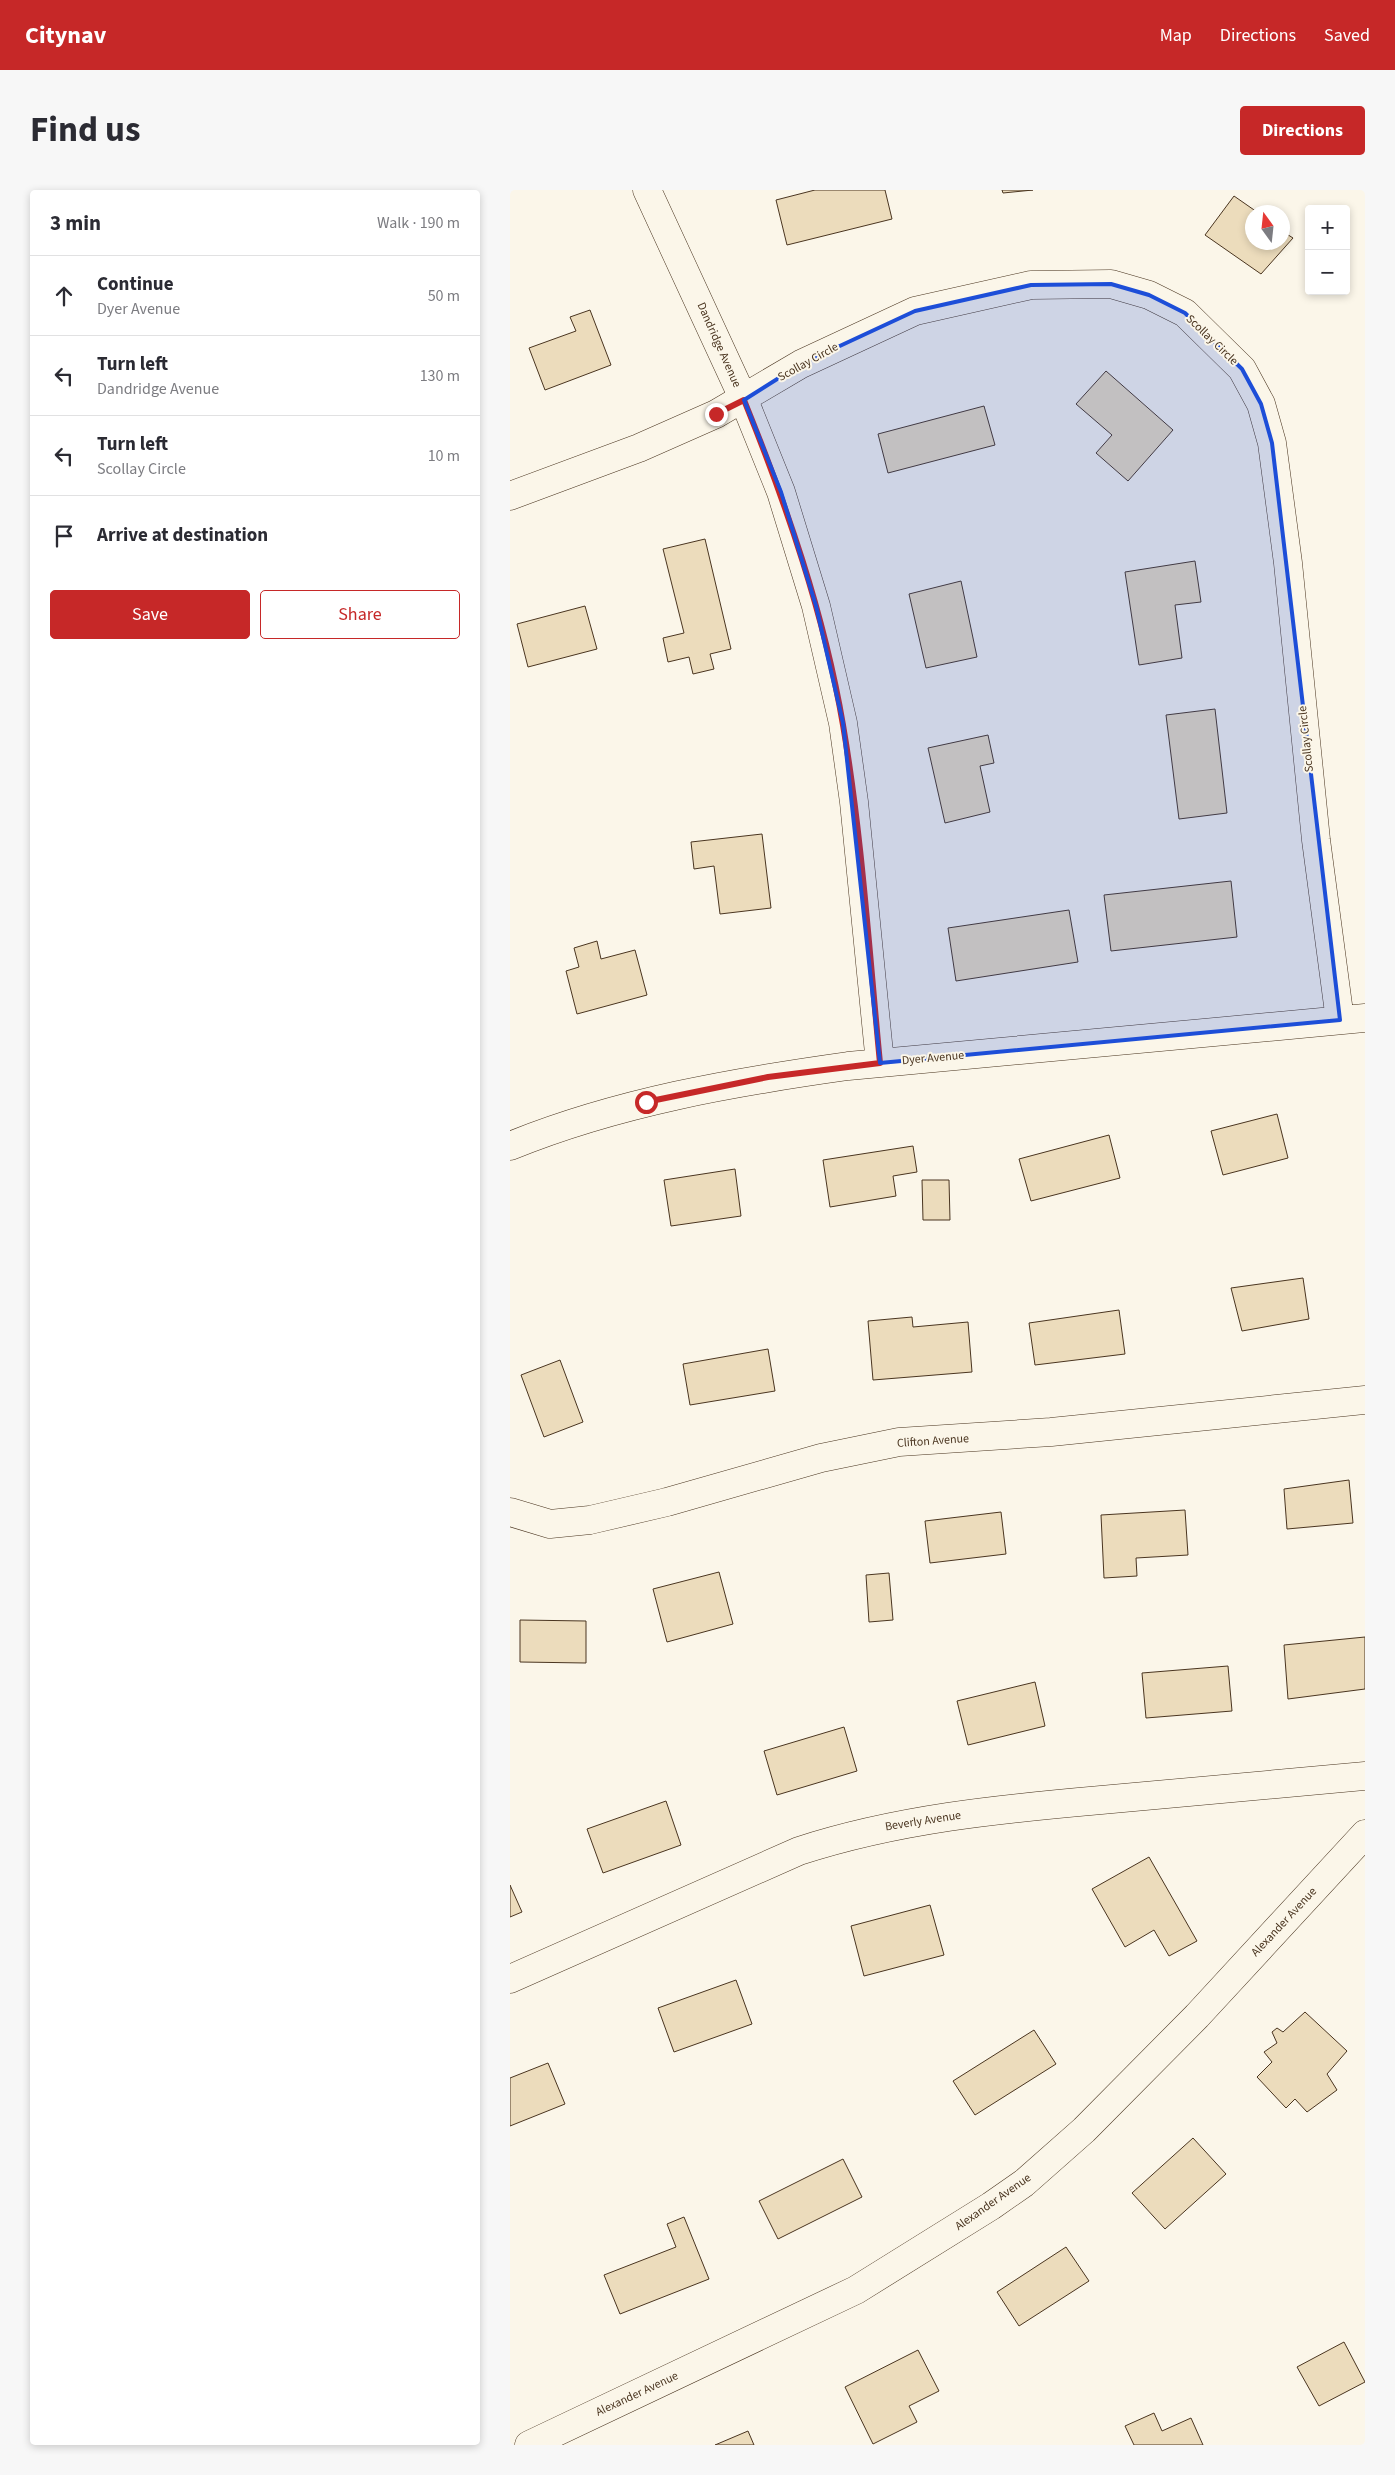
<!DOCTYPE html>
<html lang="en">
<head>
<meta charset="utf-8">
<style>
  body { margin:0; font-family:"Source Sans 3",sans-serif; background:#f7f7f7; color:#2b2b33 }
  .controls { position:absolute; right:15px; top:15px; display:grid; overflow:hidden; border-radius:5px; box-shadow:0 2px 8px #0003 }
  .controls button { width:45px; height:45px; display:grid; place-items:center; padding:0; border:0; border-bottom:1px solid #e1e1e2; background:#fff; color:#2b2b33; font:25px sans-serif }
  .compass { position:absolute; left:735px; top:15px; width:45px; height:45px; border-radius:50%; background:#fff; box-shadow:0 2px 8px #0003; rotate:345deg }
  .stop { position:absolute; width:15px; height:15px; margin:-11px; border:4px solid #c62828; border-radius:50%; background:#fff }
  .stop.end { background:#c62828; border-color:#fff; box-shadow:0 1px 5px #0008 }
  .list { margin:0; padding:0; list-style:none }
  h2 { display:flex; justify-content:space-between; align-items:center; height:65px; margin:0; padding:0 20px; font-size:21px }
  h2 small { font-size:16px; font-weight:400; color:#7c7c81 }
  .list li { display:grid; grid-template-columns:32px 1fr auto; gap:15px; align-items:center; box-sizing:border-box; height:80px; padding:0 20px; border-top:1px solid #e1e1e2 }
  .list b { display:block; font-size:19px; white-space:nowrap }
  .list p { margin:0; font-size:16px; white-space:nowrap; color:#7c7c81 }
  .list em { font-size:16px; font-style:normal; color:#7c7c81 }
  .actions { display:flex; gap:10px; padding:15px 20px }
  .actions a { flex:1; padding:11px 0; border:1px solid #c62828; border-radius:5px; text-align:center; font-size:18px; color:#c62828 }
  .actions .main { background:#c62828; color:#fff }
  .icon { flex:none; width:28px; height:28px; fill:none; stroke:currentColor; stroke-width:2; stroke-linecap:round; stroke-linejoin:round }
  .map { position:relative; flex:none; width:855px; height:2255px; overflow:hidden; border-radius:5px }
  header { display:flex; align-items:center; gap:30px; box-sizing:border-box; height:70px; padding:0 25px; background:#c62828; color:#fff }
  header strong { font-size:24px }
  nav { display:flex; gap:28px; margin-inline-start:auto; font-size:18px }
  .intro { display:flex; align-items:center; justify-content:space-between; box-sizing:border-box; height:120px; padding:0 30px }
  h1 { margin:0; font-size:35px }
  .button { padding:12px 22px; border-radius:5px; background:#c62828; color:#fff; font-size:18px; font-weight:700 }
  main { display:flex; gap:30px; padding:0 30px }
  aside { flex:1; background:#fff; border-radius:5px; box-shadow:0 2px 8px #0003 }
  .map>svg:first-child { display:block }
  .building { fill:#ecdcbc; stroke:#4a3520 }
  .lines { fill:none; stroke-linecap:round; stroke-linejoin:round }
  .minor-casing { stroke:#4a3520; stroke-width:29 }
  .minor { stroke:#fbf6e9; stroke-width:28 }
  .route { stroke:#c62828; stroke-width:6 }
  .marked { fill:#1d4ed8; fill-opacity:0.2; stroke:#1d4ed8; stroke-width:4; stroke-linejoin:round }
  .labels { text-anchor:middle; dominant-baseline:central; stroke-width:4; stroke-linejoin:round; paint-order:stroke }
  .street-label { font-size:12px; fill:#4a3520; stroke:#fbf6e9 }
</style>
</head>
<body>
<header>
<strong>Citynav</strong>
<nav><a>Map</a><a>Directions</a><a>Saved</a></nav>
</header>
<div class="intro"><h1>Find us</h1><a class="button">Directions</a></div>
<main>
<aside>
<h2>3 min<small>Walk · 190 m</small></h2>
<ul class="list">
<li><svg class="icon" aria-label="ahead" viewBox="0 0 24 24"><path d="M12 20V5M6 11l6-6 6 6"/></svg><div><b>Continue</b><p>Dyer Avenue</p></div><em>50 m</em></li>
<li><svg class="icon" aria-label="left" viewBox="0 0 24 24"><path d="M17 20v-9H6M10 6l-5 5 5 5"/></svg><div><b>Turn left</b><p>Dandridge Avenue</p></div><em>130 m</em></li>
<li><svg class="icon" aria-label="left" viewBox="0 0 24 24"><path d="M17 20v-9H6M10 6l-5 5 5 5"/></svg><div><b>Turn left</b><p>Scollay Circle</p></div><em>10 m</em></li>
<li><svg class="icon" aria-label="arrive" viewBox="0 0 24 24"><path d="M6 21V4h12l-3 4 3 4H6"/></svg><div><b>Arrive at destination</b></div></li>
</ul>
<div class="actions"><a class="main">Save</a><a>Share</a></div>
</aside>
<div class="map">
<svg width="855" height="2255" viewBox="0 0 855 2255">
  <rect width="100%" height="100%" fill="#fbf6e9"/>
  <path class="building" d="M305,0H375L382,29L277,55L266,10Z
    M492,0H523L493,3Z
    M724,6L747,22H742V52H772V41L783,48L751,84L695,45Z
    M80,120L101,175L35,200L19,158L66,141L60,127Z
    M596,181L663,240L618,291L586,263L602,245L566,214Z
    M474,216L485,255L378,283L368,244Z
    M195,349L221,459L200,464L204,479L183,484L179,467L158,472L153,448L174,443L153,359Z
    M685,371L691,412L665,415L672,468L629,475L615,382Z
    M451,391L467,467L416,478L399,404Z
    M75,416L87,459L18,477L7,434Z
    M705,519L717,623L669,629L656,525Z
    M478,545L484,573L470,576L480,622L435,633L418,558Z
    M252,644L261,718L210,724L204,676L184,679L181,652Z
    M721,691L727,747L601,761L594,705Z
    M559,720L568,772L446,791L438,738Z
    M87,751L91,769L125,760L137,805L67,824L56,781L69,777L64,758Z
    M767,924L778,968L713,985L701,941Z
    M599,945L610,988L521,1011L509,969Z
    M403,956L407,982L383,986L386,1006L320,1017L313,970Z
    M225,979L231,1026L161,1036L154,990Z
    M412,990H439L440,1030H413Z
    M793,1088L799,1129L732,1141L721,1098Z
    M609,1120L615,1164L525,1175L519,1133Z
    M402,1127L403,1137L458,1132L462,1182L363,1190L358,1131Z
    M258,1159L265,1201L180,1215L173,1174Z
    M50,1170L73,1232L34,1247L11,1185Z
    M839,1290L843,1333L777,1339L774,1299Z
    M675,1320L678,1365L626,1368L627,1386L594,1388L591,1325Z
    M491,1322L496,1364L420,1373L415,1331Z
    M209,1382L223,1434L157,1452L143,1399Z
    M379,1383L383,1430L359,1432L356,1385Z
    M10,1430L76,1431V1473L10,1472Z
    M855,1447V1499L778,1509L774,1455Z
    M718,1476L722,1521L636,1528L632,1483Z
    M525,1492L535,1536L458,1555L447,1511Z
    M334,1537L347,1581L267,1605L254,1561Z
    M156,1611L171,1655L93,1683L77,1639Z
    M639,1667L687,1751L659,1766L644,1740L615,1757L582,1699Z
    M0,1695L12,1722L0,1727Z
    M420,1715L434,1765L354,1786L341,1736Z
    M226,1790L242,1834L164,1862L148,1818Z
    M795,1822L837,1861L817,1884L827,1900L797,1922L785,1909L776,1918L747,1887L762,1872L754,1862L767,1853L762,1842L767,1838L773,1842Z
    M524,1840L546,1874L465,1925L443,1891Z
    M38,1873L55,1914L0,1936V1888Z
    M683,1948L716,1984L655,2039L622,2003Z
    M333,1969L352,2007L268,2049L249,2011Z
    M174,2027L199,2089L110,2124L94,2085L166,2057L157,2034Z
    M556,2057L579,2091L509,2136L487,2102Z
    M834,2152L855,2192L809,2216L787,2177Z
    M408,2160L429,2201L399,2216L407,2232L363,2254L335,2197Z
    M644,2223L652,2241L681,2228L693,2255H624L615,2236Z
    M238,2241L244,2255H205Z"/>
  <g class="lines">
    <defs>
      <path id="minor" d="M137,0L234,210L271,302L306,416L333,533L344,612L370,873
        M0,306L129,258L206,224L291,174L405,121L521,95L601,94L639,105L675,123L732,179L751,214L762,253L778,373L806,650L830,830
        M0,956C108,912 224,892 338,876L855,828
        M0,1322L40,1334L80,1330L157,1312L311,1268L389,1252L541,1242L855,1210
        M0,1789L289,1661C387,1629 489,1619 591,1610C679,1602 767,1594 855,1586
        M19,2255L346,2100L481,2016L514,1993L574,1940L687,1826L855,1644"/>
    </defs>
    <use href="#minor" class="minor-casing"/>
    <use href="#minor" class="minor"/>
  </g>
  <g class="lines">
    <path class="route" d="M136,912L258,887L370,873C359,760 352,646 333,535C314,423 276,314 234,210L206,224"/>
  </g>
  <path class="marked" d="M601,94L639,105L675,123L732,179L751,214L762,253L830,830L370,873L333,533L306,416L271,302L234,210L291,174L405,121L521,95Z"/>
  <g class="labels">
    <g class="street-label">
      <text transform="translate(702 150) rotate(44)">Scollay Circle</text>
      <text transform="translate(209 155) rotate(66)">Dandridge Avenue</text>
      <text transform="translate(298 172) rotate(-29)">Scollay Circle</text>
      <text transform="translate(796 549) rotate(-96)">Scollay Circle</text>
      <text transform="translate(423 868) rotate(-5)">Dyer Avenue</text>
      <text transform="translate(423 1251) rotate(-4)">Clifton Avenue</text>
      <text transform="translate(413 1631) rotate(-9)">Beverly Avenue</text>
      <text transform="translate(774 1732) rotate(-47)">Alexander Avenue</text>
      <text transform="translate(483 2012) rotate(-35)">Alexander Avenue</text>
      <text transform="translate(127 2204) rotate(-25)">Alexander Avenue</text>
    </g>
  </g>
</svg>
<div class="controls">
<button>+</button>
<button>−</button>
</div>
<svg class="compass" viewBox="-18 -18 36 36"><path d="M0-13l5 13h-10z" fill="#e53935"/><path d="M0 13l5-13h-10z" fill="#7c7c81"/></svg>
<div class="stop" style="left:136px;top:912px"></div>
<div class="stop end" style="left:206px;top:224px"></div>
</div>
</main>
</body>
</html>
